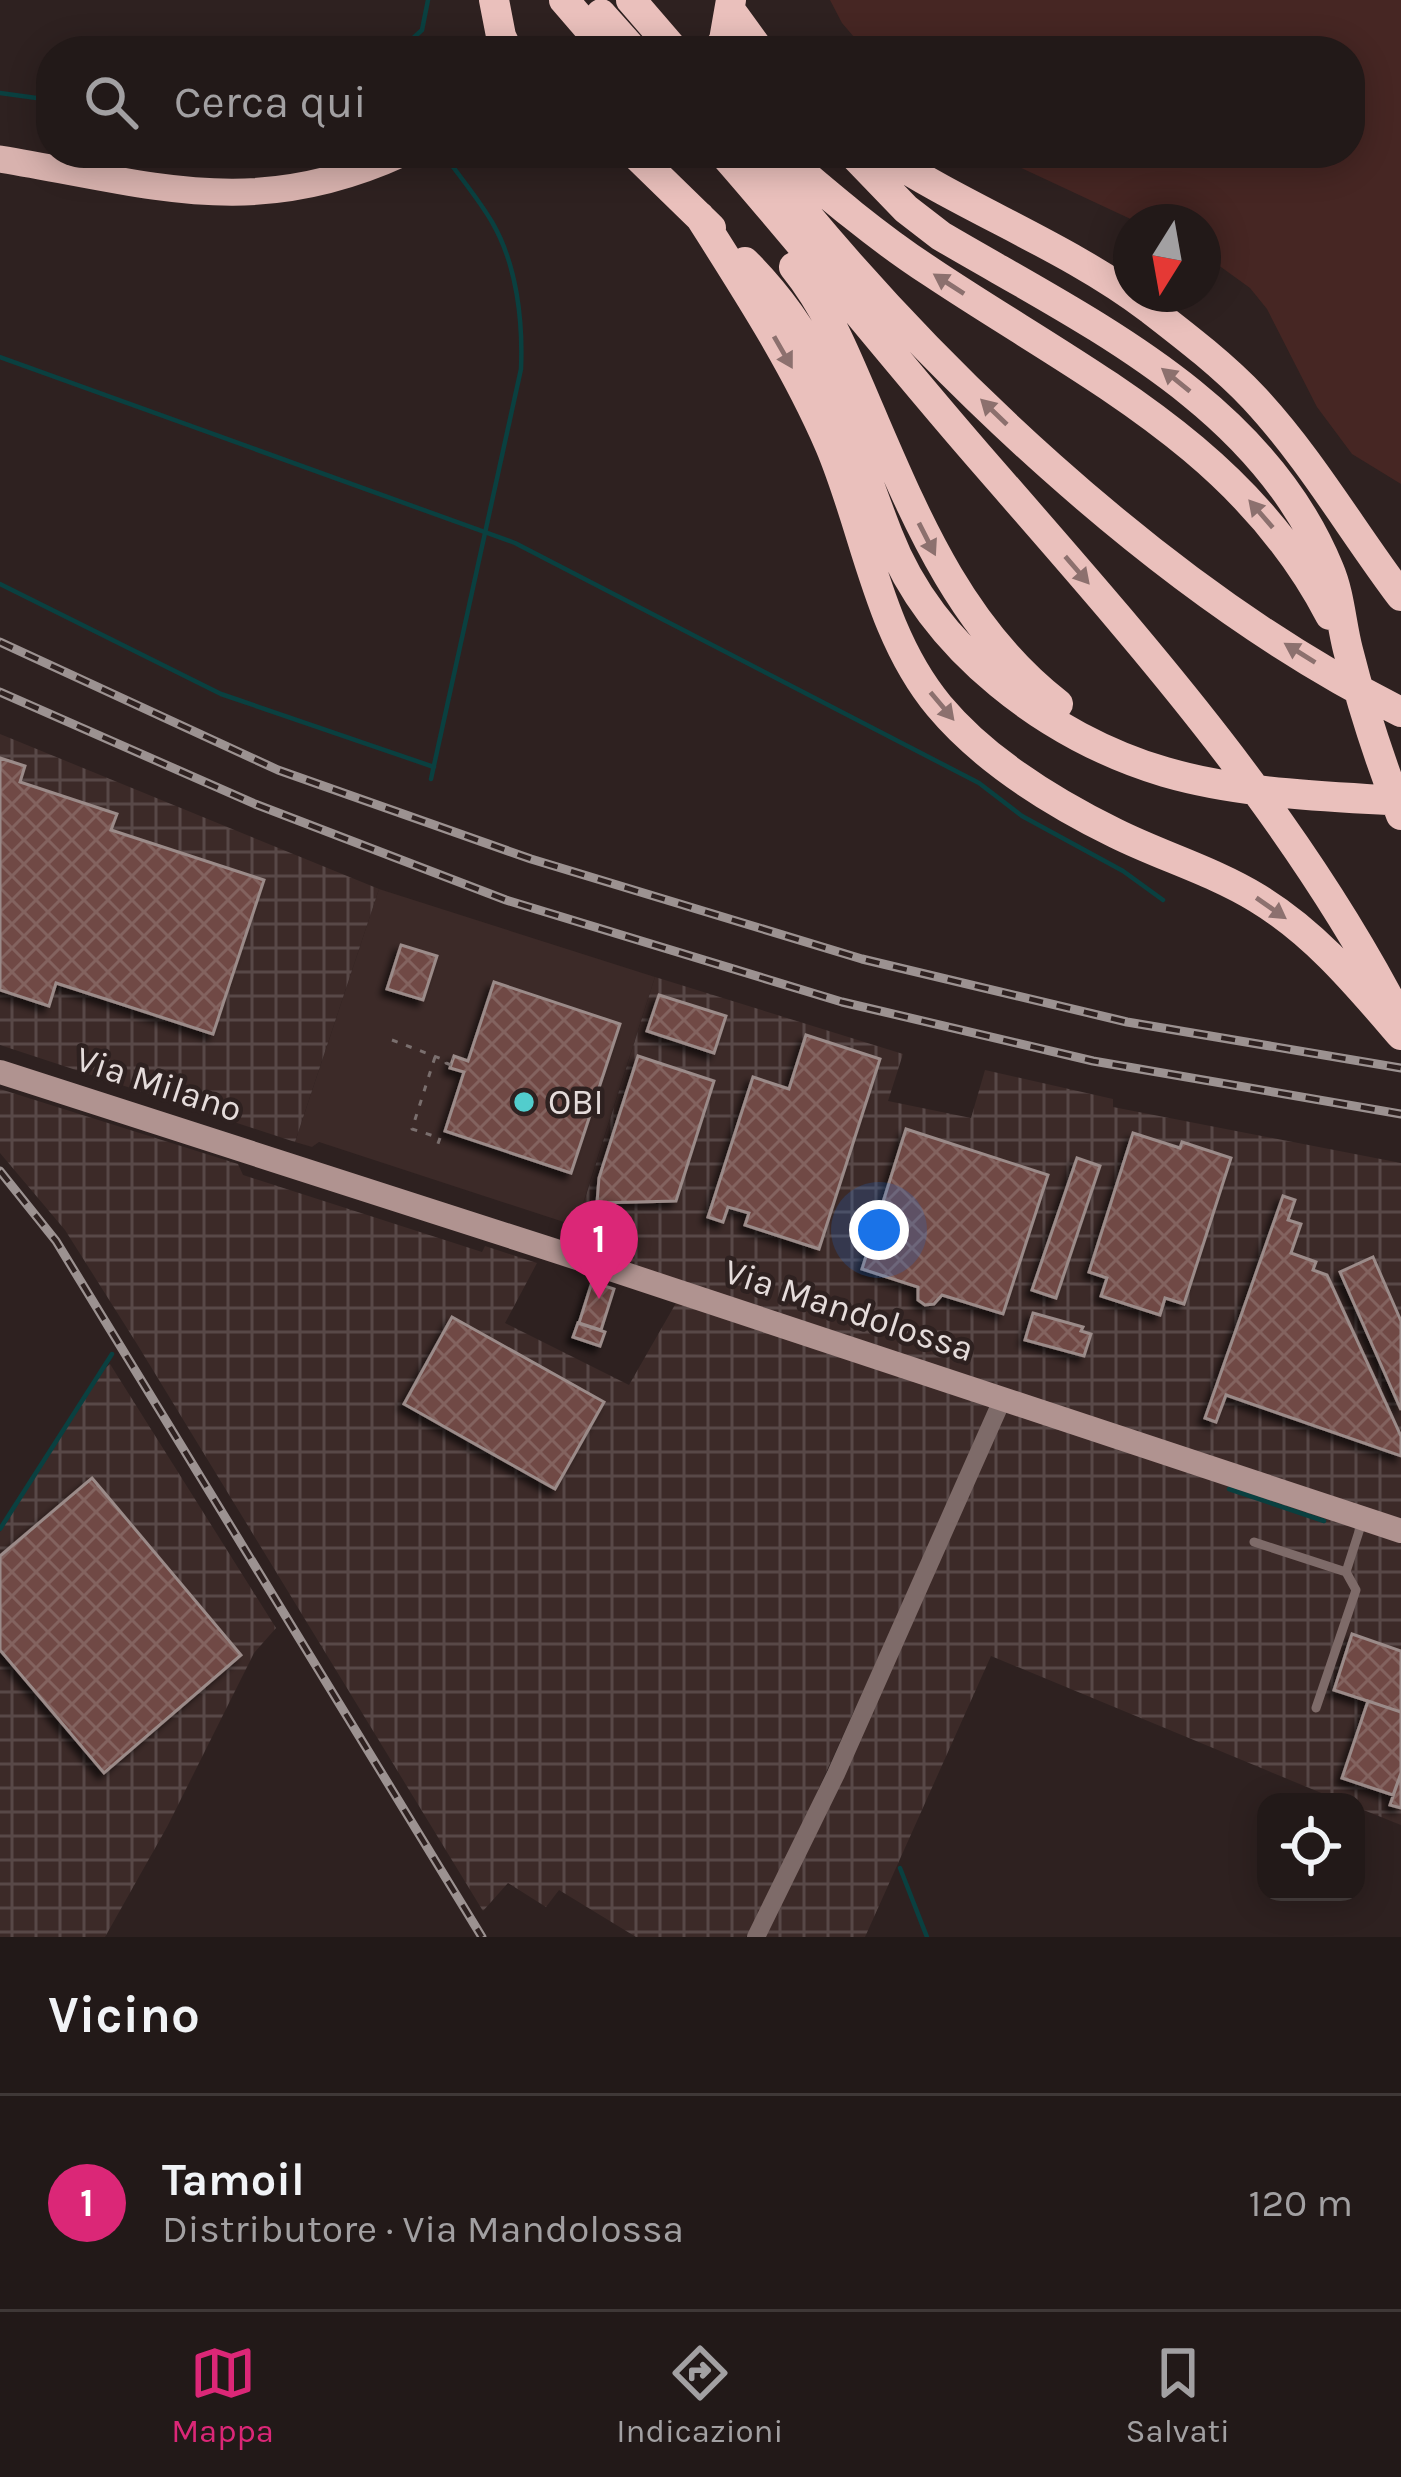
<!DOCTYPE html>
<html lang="it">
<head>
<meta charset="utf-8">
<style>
  body { margin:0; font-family:Karla,sans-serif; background:#2e2625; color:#f1f3f6 }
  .controls { position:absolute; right:36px; bottom:36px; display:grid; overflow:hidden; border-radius:24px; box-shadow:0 6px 30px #0003 }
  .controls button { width:108px; height:108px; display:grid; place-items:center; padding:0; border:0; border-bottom:3px solid #3f3837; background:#221918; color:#f1f3f6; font:60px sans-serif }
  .compass { position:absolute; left:1113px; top:204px; width:108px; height:108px; border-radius:50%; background:#221918; box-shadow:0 6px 30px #0003; rotate:191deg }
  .you { position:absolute; left:879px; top:1230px; width:42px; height:42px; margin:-30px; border:9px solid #fff; border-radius:50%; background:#1a73e8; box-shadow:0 0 0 18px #1a73e833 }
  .badge { display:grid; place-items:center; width:78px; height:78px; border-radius:50%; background:#db2777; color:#fff; font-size:39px; font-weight:700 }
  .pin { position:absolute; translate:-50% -99px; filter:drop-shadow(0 3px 6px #0008) }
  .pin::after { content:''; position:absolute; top:63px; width:42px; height:36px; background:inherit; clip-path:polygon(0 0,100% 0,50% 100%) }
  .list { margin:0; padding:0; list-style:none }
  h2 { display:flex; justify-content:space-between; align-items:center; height:156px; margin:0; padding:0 48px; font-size:51px }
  h2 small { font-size:39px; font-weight:400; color:#a2a0a2 }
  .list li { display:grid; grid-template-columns:78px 1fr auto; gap:36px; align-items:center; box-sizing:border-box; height:216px; padding:0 48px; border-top:3px solid #3f3837 }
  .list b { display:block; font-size:45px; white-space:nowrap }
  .list p { margin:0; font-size:39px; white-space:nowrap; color:#a2a0a2 }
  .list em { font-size:39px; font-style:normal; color:#a2a0a2 }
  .icon { flex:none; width:66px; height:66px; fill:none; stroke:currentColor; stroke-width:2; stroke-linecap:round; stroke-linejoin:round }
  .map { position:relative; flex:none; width:1401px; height:1937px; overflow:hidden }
  .search { position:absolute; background:#221918; box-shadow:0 6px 30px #0003; left:36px; right:36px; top:36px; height:132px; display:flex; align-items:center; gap:30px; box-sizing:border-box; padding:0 42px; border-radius:48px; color:#a2a0a2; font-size:45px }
  .sheet { height:372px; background:#221918 }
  nav { display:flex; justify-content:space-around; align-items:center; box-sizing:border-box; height:168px; border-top:3px solid #3f3837; background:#221918; font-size:33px; color:#a2a0a2 }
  nav a { display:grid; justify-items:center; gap:6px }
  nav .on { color:#db2777 }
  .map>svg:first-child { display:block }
  .built { fill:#3c2a28 }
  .industrial { fill:url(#industrial-grid) }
  .green { fill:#462623 }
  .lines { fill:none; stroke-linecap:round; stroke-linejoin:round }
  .stream { stroke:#0a4040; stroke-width:4.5 }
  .building { fill:url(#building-cross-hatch); stroke:#9b8b89; stroke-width:3; filter:url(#shadow) }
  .path { stroke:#7a6f6e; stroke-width:3; stroke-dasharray:6 9; stroke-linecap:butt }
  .service { stroke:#7e6b69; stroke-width:9 }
  .minor { stroke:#7e6b69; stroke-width:18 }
  .secondary { stroke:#b09390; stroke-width:24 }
  .primary { stroke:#d8b2ae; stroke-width:27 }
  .trunk { stroke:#eac0bc; stroke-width:30 }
  .rail-casing { stroke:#9c9291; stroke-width:9 }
  .rail { stroke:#2e2120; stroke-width:4.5; stroke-dasharray:14; stroke-linecap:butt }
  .oneway { fill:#8c706e }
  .poi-dot { fill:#52cdcd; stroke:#2e2120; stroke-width:4.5 }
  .labels { text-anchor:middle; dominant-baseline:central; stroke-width:9; stroke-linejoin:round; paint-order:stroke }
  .street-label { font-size:36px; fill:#e5dcdb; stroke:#2e2120 }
  .poi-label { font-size:36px; fill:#e5dcdb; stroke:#2e2120; text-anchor:start }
</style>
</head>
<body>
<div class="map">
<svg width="1401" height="1937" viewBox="0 0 1401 1937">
  <defs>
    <pattern id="industrial-grid" width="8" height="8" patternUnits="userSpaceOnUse" patternTransform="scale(3)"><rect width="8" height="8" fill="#3c2a28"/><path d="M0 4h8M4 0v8" fill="none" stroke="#584847"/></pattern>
    <pattern id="building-cross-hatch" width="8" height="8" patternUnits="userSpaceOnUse" patternTransform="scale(3)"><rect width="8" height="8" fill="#6f4945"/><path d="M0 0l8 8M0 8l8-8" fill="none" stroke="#83635f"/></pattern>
    <filter id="shadow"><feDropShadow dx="-5.5" dy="5.5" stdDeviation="3" flood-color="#0009"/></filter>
  </defs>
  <rect width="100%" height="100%" fill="#2e2120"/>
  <path class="built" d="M379,889L655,977L576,1226L319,1142L312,1147L295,1142Z"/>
  <path class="industrial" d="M0,734L379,889L295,1142L0,1045Z
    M655,977L903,1054L888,1101L971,1118L985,1070L1113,1099V1107L1401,1163V1520L570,1246Z
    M0,1089L238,1164L243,1175L482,1252L485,1246L537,1263L505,1323L629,1385L676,1303L992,1407L764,1909L746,1937H636L559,1890L546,1907L508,1883L483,1911L137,1344L65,1230L0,1153Z
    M110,1364L276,1628L254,1653L167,1827L105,1937H0V1532L100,1373Z
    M1004,1411L1401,1543V1825L1356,1807V1802H1343L991,1656L865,1937H763Z"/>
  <path class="green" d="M830,0H1401V484L1352,454L1317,407L1267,309L1250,288L1203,254V222H1137L989,153H1350V51H866L842,23Z"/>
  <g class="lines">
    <path class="stream" d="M399,51L422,30L428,0
      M0,93L51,100
      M0,357L515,543L979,783L1022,816L1123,871L1163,900
      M0,584L221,694L434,767
      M431,779L521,369C523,321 517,265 492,222C478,198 459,176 443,153
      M1229,1489L1324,1521
      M0,1529L112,1354
      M900,1868L927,1937"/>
  </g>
  <path class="building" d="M0,758L25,766L20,782L117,814L111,830L264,880L213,1034L56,983L49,1006L0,990Z
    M401,945L437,956L423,1000L387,989Z
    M494,982L620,1024L571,1173L445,1131L464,1072L450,1068L454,1056L468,1061Z
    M659,995L726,1016L714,1053L647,1031Z
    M806,1035L880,1059L819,1249L745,1225L749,1213L728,1207L723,1222L708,1217L753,1077L789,1089Z
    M638,1056L714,1081L676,1201L597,1203L599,1178Z
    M906,1129L1048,1175L1003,1314L942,1295L934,1304L925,1305L918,1300V1287L862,1269Z
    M1133,1133L1180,1148L1182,1142L1231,1158L1184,1304L1165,1298L1160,1315L1101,1296L1107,1278L1089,1272Z
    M1077,1158L1100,1166L1056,1298L1032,1290Z
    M1283,1196L1295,1200L1288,1220L1301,1224L1291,1253L1316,1262L1313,1270L1327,1275L1401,1436V1456L1226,1395L1216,1422L1205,1418Z
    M1373,1257L1401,1321V1410L1340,1272Z
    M592,1282L614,1289L601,1330L579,1323Z
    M1033,1313L1083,1327L1081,1331L1091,1334L1084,1356L1025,1340Z
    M452,1317L604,1402L555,1489L404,1404Z
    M578,1323L605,1332L600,1346L573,1337Z
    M92,1478L241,1655L104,1773L0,1650V1556Z
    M1352,1634L1401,1651V1712L1334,1690Z
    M1368,1701L1401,1712V1773L1393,1795L1342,1778Z
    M1401,1773V1808L1390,1805Z"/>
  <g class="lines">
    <path class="path" d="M392,1040L447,1061
      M435,1057L412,1129L440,1138L436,1149
      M451,1065L446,1063L448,1058L453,1059"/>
    <path class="service" d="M1254,1542L1346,1572L1363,1519
      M1316,1708L1356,1590L1346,1572"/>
    <path class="minor" d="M756,1937L836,1774L1003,1398"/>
    <path class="secondary" d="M0,1072L562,1253L1401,1531"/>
    <path class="primary" d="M0,159C152,184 253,222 403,153"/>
    <path class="trunk" d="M494,0L501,36L508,51
      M564,0L608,51
      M631,0L675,51
      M731,11L760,51
      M601,14L634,51
      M717,51L724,40L731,0
      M634,153L711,228
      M723,153C809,251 890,354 976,453C1128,628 1284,800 1393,1006
      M757,153C920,362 1163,594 1401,712
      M779,153C828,195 877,237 931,272C1082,373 1242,446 1330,615
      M852,153L906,209L941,236C1087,322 1261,402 1329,569C1340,595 1341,623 1348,650C1362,706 1380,761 1401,815
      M881,153C967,210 1067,246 1150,309C1185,336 1224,366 1254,398C1310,458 1352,531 1401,596
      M700,217C747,291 795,365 830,446C866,531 878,633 939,706C985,761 1052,802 1115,833C1161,856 1213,871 1257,898C1315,933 1357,984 1401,1035
      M745,262C829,346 847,430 888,535C932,649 1049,738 1165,772C1241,794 1322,796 1401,801
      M794,267C828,309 846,356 867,405C915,516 959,627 1058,704"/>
    <defs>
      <path id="rail" d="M0,642L278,770L531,859L862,959L1127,1022L1401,1068
        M0,692L255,804L506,900L842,1002L1093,1061L1401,1114
        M0,1171L56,1241L482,1937"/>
    </defs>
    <use href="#rail" class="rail-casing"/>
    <use href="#rail" class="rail"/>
  </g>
  <defs><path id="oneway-solid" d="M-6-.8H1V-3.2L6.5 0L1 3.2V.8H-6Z" transform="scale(3)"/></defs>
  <g class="oneway">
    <use href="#oneway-solid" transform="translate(949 284) rotate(-147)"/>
    <use href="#oneway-solid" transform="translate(783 352) rotate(60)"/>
    <use href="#oneway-solid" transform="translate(1176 380) rotate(-141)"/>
    <use href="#oneway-solid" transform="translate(994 412) rotate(-136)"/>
    <use href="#oneway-solid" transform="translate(1261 514) rotate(-131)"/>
    <use href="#oneway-solid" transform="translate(927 539) rotate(63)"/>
    <use href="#oneway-solid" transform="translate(1077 570) rotate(49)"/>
    <use href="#oneway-solid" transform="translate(1300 653) rotate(-148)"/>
    <use href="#oneway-solid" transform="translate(942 706) rotate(50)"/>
    <use href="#oneway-solid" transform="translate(1271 908) rotate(35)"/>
  </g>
  <circle class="poi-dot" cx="524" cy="1102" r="12"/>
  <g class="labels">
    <g class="street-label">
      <text transform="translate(159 1084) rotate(18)">Via Milano</text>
      <text transform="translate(849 1310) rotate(18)">Via Mandolossa</text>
    </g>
    <g class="poi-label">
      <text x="548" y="1102">OBI</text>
    </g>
  </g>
</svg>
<div class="controls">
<button><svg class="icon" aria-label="locate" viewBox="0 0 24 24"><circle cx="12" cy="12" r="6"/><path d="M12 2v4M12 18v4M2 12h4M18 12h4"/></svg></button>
</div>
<svg class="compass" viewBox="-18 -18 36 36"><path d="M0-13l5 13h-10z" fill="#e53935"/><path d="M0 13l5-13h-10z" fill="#a2a0a2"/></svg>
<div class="you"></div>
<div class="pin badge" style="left:599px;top:1299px">1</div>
<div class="search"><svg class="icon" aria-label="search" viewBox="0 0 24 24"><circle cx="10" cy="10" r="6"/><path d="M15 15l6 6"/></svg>Cerca qui</div>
</div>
<section class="sheet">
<h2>Vicino<small></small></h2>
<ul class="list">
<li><span class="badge">1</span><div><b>Tamoil</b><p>Distributore · Via Mandolossa</p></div><em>120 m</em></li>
</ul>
</section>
<nav>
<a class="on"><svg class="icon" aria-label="map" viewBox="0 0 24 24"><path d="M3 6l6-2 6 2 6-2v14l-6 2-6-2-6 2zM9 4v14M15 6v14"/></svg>Mappa</a>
<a><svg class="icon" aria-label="directions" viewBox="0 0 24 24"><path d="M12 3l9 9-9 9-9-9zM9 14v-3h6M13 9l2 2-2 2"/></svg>Indicazioni</a>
<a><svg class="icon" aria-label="saved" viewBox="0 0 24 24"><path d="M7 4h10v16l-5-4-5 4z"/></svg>Salvati</a>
</nav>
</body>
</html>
